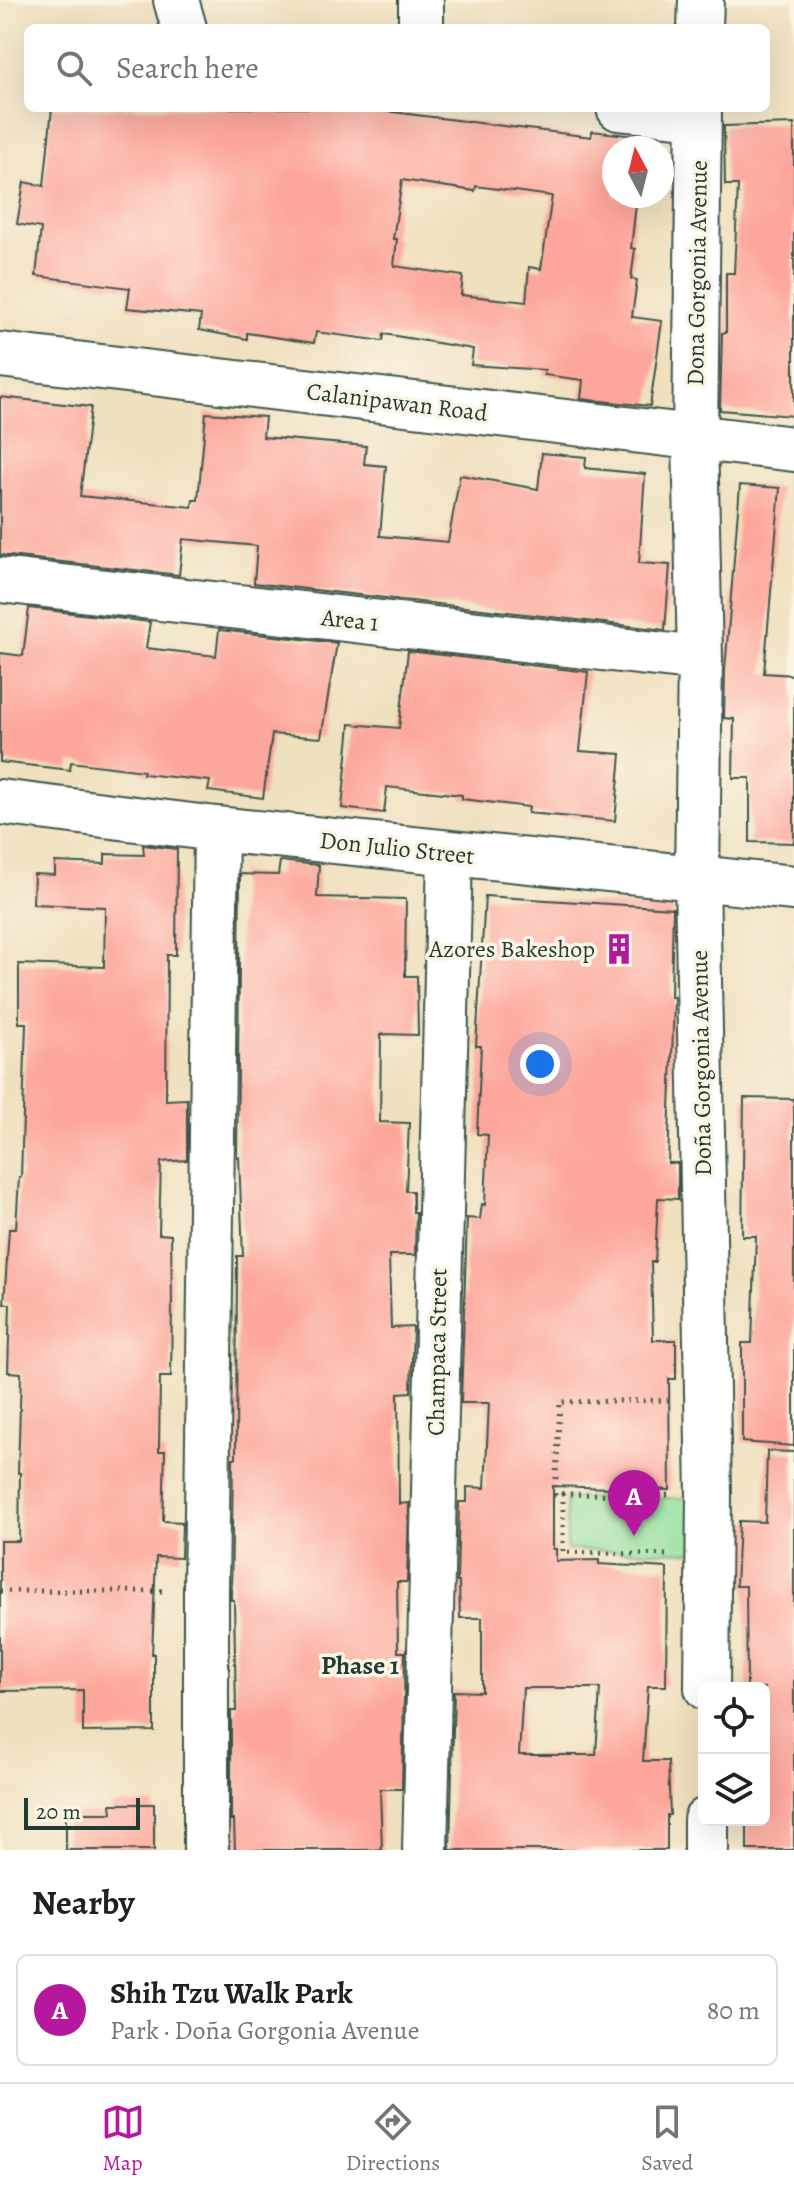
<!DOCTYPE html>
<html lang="en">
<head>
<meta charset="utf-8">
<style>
  body { margin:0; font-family:Alegreya,serif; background:#f6f6f6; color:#202124 }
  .controls { position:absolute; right:24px; bottom:24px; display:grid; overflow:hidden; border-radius:12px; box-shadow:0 8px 32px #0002 }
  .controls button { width:72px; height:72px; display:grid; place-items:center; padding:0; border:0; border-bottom:2px solid #e0e0e0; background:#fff; color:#202124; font:40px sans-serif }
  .compass { position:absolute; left:602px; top:136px; width:72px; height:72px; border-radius:50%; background:#fff; box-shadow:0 8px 32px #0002; rotate:353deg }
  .scale { position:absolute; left:24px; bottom:20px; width:116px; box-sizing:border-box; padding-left:8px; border:4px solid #1f3d34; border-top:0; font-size:22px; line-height:28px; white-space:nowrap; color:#1f3d34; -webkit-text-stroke:6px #fcf5e5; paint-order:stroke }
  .you { position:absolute; left:540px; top:1064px; width:28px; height:28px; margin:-20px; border:6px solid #fff; border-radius:50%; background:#1a73e8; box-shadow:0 0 0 12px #1a73e833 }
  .badge { display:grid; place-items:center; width:52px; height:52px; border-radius:50%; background:#b5179e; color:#fff; font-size:26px; font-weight:700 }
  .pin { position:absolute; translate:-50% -66px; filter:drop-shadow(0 2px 4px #0008) }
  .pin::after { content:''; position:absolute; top:42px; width:28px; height:24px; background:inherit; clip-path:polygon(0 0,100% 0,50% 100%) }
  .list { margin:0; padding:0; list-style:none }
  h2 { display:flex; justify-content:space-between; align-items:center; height:104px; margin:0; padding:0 32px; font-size:34px }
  h2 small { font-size:26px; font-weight:400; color:#757577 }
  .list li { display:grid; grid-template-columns:52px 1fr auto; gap:24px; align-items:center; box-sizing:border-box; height:112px; margin:0 16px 16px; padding:0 16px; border:2px solid #e0e0e0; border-radius:12px }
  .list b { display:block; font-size:30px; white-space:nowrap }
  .list p { margin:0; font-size:26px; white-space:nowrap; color:#757577 }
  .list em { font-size:26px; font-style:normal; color:#757577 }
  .icon { flex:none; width:44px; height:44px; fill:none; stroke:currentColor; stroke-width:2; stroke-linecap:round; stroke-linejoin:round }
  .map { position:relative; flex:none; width:794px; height:1850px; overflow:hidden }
  .search { position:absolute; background:#fff; box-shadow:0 8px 32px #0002; left:24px; right:24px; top:24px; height:88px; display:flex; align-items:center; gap:20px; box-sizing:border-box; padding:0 28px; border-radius:12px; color:#757577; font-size:30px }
  .sheet { height:232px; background:#fff }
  nav { display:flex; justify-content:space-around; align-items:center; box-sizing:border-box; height:112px; border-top:2px solid #e0e0e0; background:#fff; font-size:22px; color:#757577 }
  nav a { display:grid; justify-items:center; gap:4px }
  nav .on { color:#b5179e }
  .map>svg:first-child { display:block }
  .green { fill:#92df9d; stroke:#588e68; stroke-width:2 }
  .building { fill:#fda79c; fill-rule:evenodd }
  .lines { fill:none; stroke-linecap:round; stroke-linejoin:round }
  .street-casing { stroke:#3e5549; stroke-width:48 }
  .secondary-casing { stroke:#3e5549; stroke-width:48 }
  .path { stroke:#3e5549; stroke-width:5; stroke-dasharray:2 6; stroke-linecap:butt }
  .street { stroke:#fff; stroke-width:44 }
  .secondary { stroke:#fff; stroke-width:44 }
  .labels { text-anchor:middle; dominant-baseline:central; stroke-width:7; stroke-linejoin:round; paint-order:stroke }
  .street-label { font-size:24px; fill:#1f3d34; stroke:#fcf5e5 }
  .poi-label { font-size:24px; fill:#1f3d34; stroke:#fcf5e5; text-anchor:end }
  .neighbourhood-label { font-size:26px; font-weight:bold; fill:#1f3d34; stroke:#fcf5e5 }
</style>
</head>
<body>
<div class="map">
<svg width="794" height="1850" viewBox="0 0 794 1850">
  <rect width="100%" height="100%" fill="#fcf5e5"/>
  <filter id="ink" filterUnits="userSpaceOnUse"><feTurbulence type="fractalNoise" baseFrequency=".0125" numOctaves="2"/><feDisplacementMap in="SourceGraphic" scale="16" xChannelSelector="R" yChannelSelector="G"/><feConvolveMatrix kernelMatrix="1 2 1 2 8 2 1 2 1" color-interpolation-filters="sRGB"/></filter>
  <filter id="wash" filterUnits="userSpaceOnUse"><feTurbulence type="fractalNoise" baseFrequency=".006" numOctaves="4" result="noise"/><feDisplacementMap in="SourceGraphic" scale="32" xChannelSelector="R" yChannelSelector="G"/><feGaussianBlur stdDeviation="1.8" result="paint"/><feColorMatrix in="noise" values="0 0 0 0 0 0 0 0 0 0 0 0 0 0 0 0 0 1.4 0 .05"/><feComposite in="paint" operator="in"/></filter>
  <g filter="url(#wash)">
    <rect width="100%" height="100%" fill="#efe0be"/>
    <path class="green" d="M566,1498H700L701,1552L567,1550Z"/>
    <g id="blocks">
      <path class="building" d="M52,108H361L591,137L592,131L644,137L642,148H614V196H637L631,248L635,249L631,279L637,280L632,317L662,321L650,406L581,399L583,380L544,375L545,370L471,365L473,349L384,334L383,341L316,332L314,343L247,333V339L199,330L201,315L127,308L130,288L36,276L41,228L17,224L24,182L44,186ZM402,180L475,191L476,186L552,196L541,269L529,267L526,302L461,295L463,276L394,266L397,239H393Z
        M794,124V416L720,410L722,333H726V273H734L738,185H725L724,126Z
        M0,397L91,407L80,496L192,507L193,500H198L206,413L265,417L263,437L366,446L364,464L386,466L380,536L448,542L460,475L538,489L542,453L586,457L585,468L645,474L639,563L670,565L665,630L254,583L257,546L183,539L179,575L0,555Z
        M740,485L780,488L764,673L794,675V843L750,842V778H733L734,719L724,718L725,670Z
        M29,608L150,622L146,648L216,656L219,630L337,643L321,738L272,734L263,798L208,791L210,781L143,774L144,771L71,762L70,770L0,762V653L23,656Z
        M408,651L588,672L580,751L621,754L615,821L528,813L529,807L462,799V795L387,787L384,813L342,808L350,724L399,728Z
        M143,845L177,849L176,955H167L166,1100L187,1099V1160L161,1162L159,1234L171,1235L172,1303L171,1377H160L159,1451H165L163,1521L182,1522L181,1558L156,1557L152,1654H154V1731L83,1732V1690L0,1691V1541H19L20,1473H18L21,1373L8,1372L10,1304H4L9,1229H16L19,1177H21L26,1023H19V964L104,967L105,907L33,904L34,874L55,875V862L105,864V854L144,855Z
        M280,861L319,865L317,897L406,899L405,976H417L418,1035L381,1034L380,1122L409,1123L406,1191H413V1212H416L415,1255H389L391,1328L413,1327L411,1392L398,1393L399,1504L409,1503L407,1582H397L398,1652H405L402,1789H380L382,1850H235L234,1820H231V1711H236L234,1600H231L233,1458H236L237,1256H243L239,1157H237L240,874L278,875Z
        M485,896L673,908L671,997H674V1002L668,1163H678V1199L658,1198L655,1262H651L653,1340H676V1379H669L670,1490L553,1486V1549H556V1561L599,1560V1564L667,1568L666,1686H648L643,1761H668L670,1815H667V1850H450L454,1691L482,1692V1618H460L459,1582H457L459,1502H467V1487L485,1488L489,1403H461L467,1218L480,1219L482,1204L485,1205L488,1135L477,1134L481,1046H476ZM523,1688H600L596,1755H519Z
        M744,1098L794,1099V1446L742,1442V1343H752L756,1236H742Z
        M767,1451L794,1452V1850H747V1820H764V1688H747L746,1586H736L739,1521L765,1522Z
        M111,1804H154V1850H66V1813H112Z"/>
    </g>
  </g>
  <g filter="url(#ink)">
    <use href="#blocks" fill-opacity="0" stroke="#3e5549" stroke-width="2"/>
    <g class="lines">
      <defs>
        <path id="street" d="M176,0L184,28
          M421,28V0
          M700,28L701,0
          M619,108L699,116
          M699,108L695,438L700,659L697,877L709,1495L707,1688
          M0,580L700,659
          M0,802L216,829L794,888
          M206,1850V1591L216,829
          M425,1850L450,854
          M706,1850V1820"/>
        <path id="secondary" d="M0,355L794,449"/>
      </defs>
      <use href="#street" class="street-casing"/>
      <use href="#secondary" class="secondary-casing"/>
      <path class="path" d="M563,1494L555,1495L560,1402L668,1400
        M668,1495L563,1494V1552L670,1555
        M0,1591H167"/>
      <use href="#street" class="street"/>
      <use href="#secondary" class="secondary"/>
    </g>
  </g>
  <defs>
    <symbol id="building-bare" viewBox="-9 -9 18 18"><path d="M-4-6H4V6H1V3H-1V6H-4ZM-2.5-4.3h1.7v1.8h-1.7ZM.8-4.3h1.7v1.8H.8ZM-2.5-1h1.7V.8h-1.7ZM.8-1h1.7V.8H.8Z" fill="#b5179e" stroke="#fcf5e5" stroke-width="2.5" paint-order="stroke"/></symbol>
  </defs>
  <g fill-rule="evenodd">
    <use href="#building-bare" x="597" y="927" width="44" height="44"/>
  </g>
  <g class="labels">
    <g class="street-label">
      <text transform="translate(697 273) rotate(-89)">Dona Gorgonia Avenue</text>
      <text transform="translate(397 402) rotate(7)">Calanipawan Road</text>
      <text transform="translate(350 620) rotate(6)">Area 1</text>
      <text transform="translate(397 848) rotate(6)">Don Julio Street</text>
      <text transform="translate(701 1063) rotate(-91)">Doña Gorgonia Avenue</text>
      <text transform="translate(437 1352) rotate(-89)">Champaca Street</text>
    </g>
    <g class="poi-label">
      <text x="595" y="949">Azores Bakeshop</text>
    </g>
    <g class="neighbourhood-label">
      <text x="360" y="1665">Phase 1</text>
    </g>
  </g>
</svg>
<div class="controls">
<button><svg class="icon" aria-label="locate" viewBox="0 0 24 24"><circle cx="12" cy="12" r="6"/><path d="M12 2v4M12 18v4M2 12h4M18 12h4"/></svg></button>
<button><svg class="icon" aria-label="layers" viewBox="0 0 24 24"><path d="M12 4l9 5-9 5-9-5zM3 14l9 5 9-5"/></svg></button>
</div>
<svg class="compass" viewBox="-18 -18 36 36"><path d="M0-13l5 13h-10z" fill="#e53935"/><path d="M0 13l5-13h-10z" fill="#757577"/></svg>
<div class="scale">20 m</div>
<div class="you"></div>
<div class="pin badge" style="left:634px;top:1536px">A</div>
<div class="search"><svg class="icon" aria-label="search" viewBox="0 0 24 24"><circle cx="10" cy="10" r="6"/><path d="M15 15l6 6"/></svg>Search here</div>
</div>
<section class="sheet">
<h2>Nearby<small></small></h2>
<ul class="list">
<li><span class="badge">A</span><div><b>Shih Tzu Walk Park</b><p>Park · Doña Gorgonia Avenue</p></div><em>80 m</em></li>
</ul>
</section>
<nav>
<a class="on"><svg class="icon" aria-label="map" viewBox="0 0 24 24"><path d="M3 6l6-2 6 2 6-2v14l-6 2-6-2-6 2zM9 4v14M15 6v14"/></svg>Map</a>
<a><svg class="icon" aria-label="directions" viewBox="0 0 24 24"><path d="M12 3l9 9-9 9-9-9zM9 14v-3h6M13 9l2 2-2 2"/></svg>Directions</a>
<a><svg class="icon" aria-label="saved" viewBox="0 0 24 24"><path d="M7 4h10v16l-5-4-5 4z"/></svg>Saved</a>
</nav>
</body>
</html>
